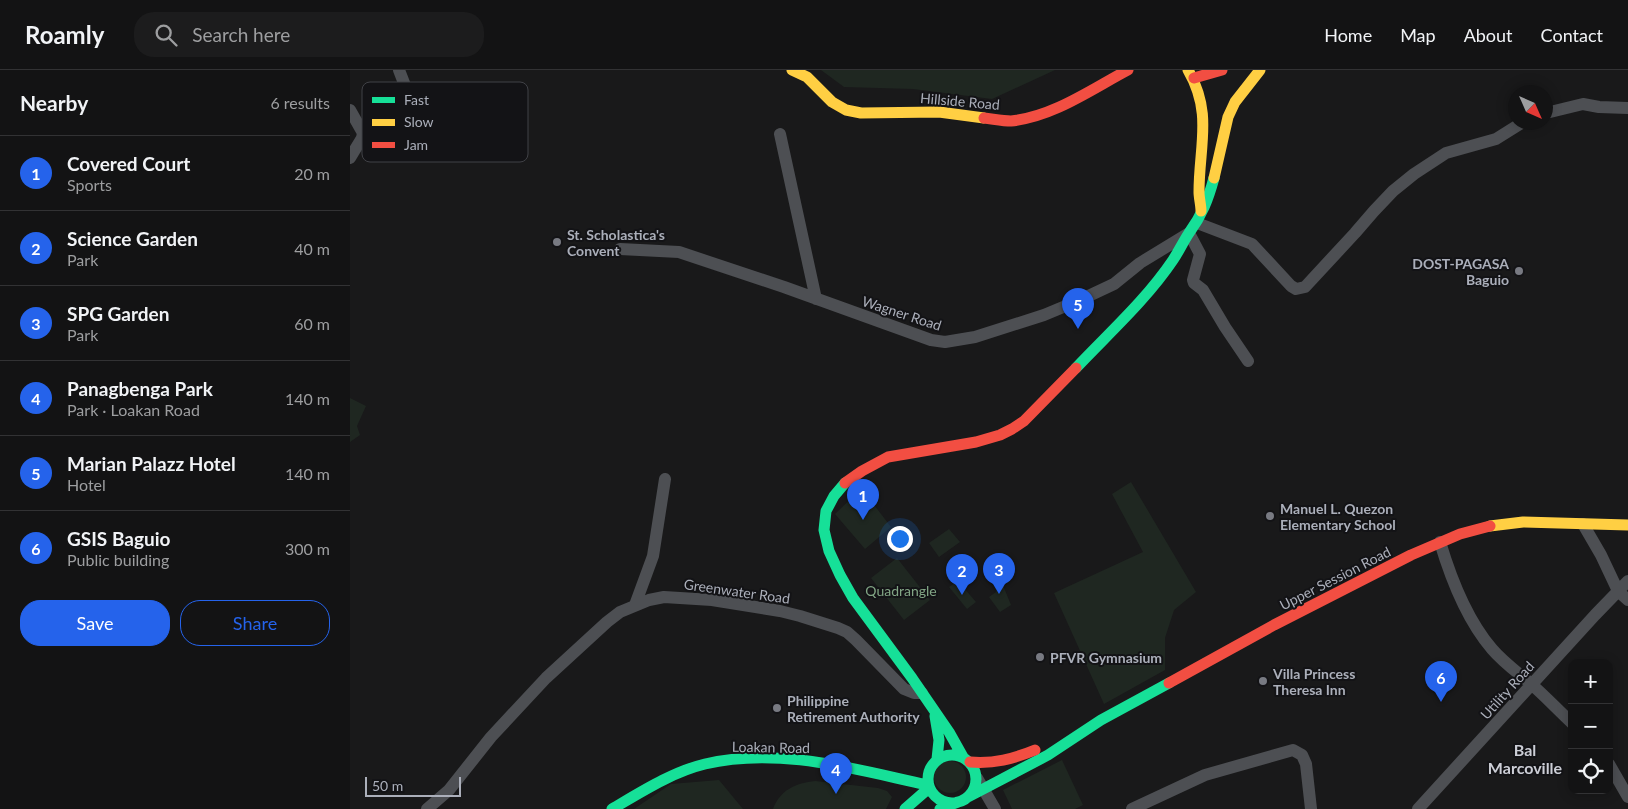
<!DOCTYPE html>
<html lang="en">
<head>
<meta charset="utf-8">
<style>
  body { margin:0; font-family:Lato,sans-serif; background:#1c1c1d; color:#f1f3f6 }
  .controls { position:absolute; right:15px; bottom:15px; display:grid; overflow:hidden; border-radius:10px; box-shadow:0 2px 12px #0003 }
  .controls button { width:45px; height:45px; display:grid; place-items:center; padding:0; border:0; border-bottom:1px solid #323234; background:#131314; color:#f1f3f6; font:25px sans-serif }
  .compass { position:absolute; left:1158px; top:15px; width:45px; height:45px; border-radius:50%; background:#131314; box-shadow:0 2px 12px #0003; rotate:135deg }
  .scale { position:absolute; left:15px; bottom:12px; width:96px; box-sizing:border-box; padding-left:5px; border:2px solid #abafba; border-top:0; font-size:14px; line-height:18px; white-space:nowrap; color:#abafba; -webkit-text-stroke:4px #131316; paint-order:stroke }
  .you { position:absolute; left:549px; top:468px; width:18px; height:18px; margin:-12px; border:4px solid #fff; border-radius:50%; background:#1a73e8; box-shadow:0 0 0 8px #1a73e833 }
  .badge { display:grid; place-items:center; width:32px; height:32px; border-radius:50%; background:#2563eb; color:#fff; font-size:16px; font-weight:700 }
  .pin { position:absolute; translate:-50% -41px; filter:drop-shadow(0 1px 2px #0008) }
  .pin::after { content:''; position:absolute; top:26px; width:18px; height:15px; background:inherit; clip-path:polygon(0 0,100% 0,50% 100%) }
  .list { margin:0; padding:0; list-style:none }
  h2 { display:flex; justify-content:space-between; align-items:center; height:65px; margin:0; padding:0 20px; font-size:21px }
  h2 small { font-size:16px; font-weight:400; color:#9d9ea0 }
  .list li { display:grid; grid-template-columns:32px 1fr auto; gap:15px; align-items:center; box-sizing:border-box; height:75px; padding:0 20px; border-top:1px solid #323234 }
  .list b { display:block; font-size:19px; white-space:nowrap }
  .list p { margin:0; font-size:16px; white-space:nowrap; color:#9d9ea0 }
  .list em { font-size:16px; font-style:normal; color:#9d9ea0 }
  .actions { display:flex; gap:10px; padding:15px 20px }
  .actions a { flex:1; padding:11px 0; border:1px solid #2563eb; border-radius:20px; text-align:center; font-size:18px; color:#2563eb }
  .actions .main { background:#2563eb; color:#fff }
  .icon { flex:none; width:28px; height:28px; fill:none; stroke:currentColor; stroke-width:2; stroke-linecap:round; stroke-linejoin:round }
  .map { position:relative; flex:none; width:1278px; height:739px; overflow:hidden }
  header { display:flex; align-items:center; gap:30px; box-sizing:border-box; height:70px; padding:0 25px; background:#131314; border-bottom:1px solid #323234 }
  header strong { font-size:24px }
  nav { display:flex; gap:28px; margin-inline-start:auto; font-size:18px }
  .search { width:350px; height:45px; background:#1c1c1d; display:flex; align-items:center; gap:12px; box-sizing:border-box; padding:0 18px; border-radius:20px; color:#9d9ea0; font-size:19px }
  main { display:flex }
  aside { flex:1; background:#131314 }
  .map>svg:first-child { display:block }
  .green { fill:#1f2721 }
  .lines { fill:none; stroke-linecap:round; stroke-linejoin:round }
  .street { stroke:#4d4f53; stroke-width:12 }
  .fast { stroke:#16e098; stroke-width:11 }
  .slow { stroke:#ffcf43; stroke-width:11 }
  .jam { stroke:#f24e42; stroke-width:11 }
  .poi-dot { fill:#787a82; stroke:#131316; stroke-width:2 }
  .labels { text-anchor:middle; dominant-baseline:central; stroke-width:4; stroke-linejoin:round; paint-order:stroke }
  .street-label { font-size:14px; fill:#abafba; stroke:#131316 }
  .poi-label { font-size:14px; font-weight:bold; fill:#abafba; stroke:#131316; text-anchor:start }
  .park-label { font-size:14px; fill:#82a585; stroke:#131316 }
  .quarter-label { font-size:16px; font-weight:bold; fill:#ccced6; stroke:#131316 }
  .key { fill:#131316; stroke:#414247; stroke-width:1 }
  .key-label { font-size:14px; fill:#abafba }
</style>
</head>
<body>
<header>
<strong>Roamly</strong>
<div class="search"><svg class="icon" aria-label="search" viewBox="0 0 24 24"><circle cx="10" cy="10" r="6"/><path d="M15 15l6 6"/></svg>Search here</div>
<nav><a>Home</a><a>Map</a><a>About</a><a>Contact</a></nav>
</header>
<main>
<aside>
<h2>Nearby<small>6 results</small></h2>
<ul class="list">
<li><span class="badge">1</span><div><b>Covered Court</b><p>Sports</p></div><em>20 m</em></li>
<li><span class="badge">2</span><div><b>Science Garden</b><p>Park</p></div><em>40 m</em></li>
<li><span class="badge">3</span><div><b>SPG Garden</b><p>Park</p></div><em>60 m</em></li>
<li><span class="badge">4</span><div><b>Panagbenga Park</b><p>Park · Loakan Road</p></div><em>140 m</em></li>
<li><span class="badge">5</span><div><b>Marian Palazz Hotel</b><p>Hotel</p></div><em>140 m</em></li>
<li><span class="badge">6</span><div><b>GSIS Baguio</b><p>Public building</p></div><em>300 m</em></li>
</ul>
<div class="actions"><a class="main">Save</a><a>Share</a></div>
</aside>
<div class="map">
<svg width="1278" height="739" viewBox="0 0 1278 739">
  <rect width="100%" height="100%" fill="#19191a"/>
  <path class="green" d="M471,0H705L642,29L563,19L494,17Z
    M0,328L16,336L7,356L10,365L0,372Z
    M781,412L846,522L824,540L815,568V600L754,634L704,523L793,482L762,424Z
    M510,420L520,431H521L541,457L515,479L485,444Z
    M599,459L610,472L589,487L579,473Z
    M547,488L580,530L554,550L521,508Z
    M650,508L661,535L650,542L639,527L646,522L647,509Z
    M608,511L626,532L617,539L599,517Z
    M712,690L733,735L725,739H662L653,720Z
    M584 707a16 16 0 1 1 32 0a16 16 0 1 1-32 0Z
    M369,710L393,739H284L321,714Z
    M465,711L528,718L537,721L542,727L536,739H423C430,720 446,713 465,711Z"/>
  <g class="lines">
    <path class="street" d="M49,0L54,13
      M0,40L13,63L12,68L0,88
      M1196,43L1233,34L1249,37L1278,38
      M430,64L466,229
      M847,153L902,174L941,216L946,219L955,217L1005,163L1024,141L1043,121L1064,104L1096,83L1146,69L1173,52
      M270,179L329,182L434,217L581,270L595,272L625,267L694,245L730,230L764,214L790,193L839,163L850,184L843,210L844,213L853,220L875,257L898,291
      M1233,454L1251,485L1268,521L1278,530
      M1090,472C1101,509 1117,550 1142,579C1153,592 1167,602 1180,613C1194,625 1208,640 1222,653
      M285,535L303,486L315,409
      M1259,694L1278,727
      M627,708L645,739
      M77,739L99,720L141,667L196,608L257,552L270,542L299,530L314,527L362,530L430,541L450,546L488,558L497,562L506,570L554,619L564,623H572
      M782,739L855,705L943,680L952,685L956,694L961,739
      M1068,739L1245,545L1278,511"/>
    <path class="fast" d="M726,298C759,263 796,230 823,190C829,181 833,172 839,163C852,145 858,130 864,108
      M495,413L484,426L476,441L474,460L479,481L490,505L503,528L562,608L599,662L613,687
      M585,646L589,670L587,689
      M578 709a24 24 0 1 1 48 0a24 24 0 1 1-48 0Z
      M618,727L698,685L751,650L819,613
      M262,739C291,722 322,702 355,694C428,676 507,700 578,715
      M555,739L579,718
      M590,739L608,732"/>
    <path class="slow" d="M442,0L457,7L482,32L496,40L511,43L589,42L634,48
      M838,0C863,43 849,76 849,122C849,128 851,135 851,141
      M864,108L878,47L885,32L910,0
      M1140,456L1173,452L1278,455"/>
    <path class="jam" d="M844,8L872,0
      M634,48C643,49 653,51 661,51C703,47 742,19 778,0
      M495,413L512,401L538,387L626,372L650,365L662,359L674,351L726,298
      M819,613L924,555L1061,485L1110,464L1140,456
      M620,692C644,694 663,689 685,680"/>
  </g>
  <g class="poi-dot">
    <circle cx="207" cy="172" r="5"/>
    <circle cx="1169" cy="201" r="5"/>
    <circle cx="920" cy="446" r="5"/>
    <circle cx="690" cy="587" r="5"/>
    <circle cx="913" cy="611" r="5"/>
    <circle cx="427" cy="638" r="5"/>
  </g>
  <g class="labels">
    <g class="street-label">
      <text transform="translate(610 31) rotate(5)">Hillside Road</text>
      <text transform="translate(552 243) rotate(18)">Wagner Road</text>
      <text transform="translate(985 508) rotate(-27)">Upper Session Road</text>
      <text transform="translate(387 521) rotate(8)">Greenwater Road</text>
      <text transform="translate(1157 620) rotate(-48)">Utility Road</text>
      <text transform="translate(421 677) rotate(1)">Loakan Road</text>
    </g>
    <g class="poi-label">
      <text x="217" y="164">St. Scholastica's<tspan x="217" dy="16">Convent</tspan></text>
      <text x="1159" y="193" text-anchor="end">DOST-PAGASA<tspan x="1159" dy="16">Baguio</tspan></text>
      <text x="930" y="438">Manuel L. Quezon<tspan x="930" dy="16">Elementary School</tspan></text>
      <text x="700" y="587">PFVR Gymnasium</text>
      <text x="923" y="603">Villa Princess<tspan x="923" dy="16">Theresa Inn</tspan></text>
      <text x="437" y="630">Philippine<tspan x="437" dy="16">Retirement Authority</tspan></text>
    </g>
    <g class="park-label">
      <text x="551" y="520">Quadrangle</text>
    </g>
    <g class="quarter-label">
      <text x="1175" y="679">Bal<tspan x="1175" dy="18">Marcoville</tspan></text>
    </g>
  </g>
  <rect x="12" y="12" width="166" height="80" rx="8" class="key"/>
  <rect x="22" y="27" width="23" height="6" fill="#16e098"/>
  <rect x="22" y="49" width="23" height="7" fill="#ffcf43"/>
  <rect x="22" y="72" width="23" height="6" fill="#f24e42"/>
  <g class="key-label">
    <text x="54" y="35">Fast</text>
    <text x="54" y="57">Slow</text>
    <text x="54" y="80">Jam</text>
  </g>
</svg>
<div class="controls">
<button>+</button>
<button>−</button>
<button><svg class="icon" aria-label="locate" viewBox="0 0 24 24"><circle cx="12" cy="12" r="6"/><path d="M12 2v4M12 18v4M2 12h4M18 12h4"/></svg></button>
</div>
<svg class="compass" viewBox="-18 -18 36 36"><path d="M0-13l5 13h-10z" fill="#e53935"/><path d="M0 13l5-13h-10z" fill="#9d9ea0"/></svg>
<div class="scale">50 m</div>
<div class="you"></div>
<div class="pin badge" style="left:513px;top:450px">1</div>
<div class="pin badge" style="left:612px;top:525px">2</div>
<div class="pin badge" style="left:649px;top:524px">3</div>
<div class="pin badge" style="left:486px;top:724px">4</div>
<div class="pin badge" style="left:728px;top:259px">5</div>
<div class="pin badge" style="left:1091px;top:632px">6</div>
</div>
</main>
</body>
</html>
